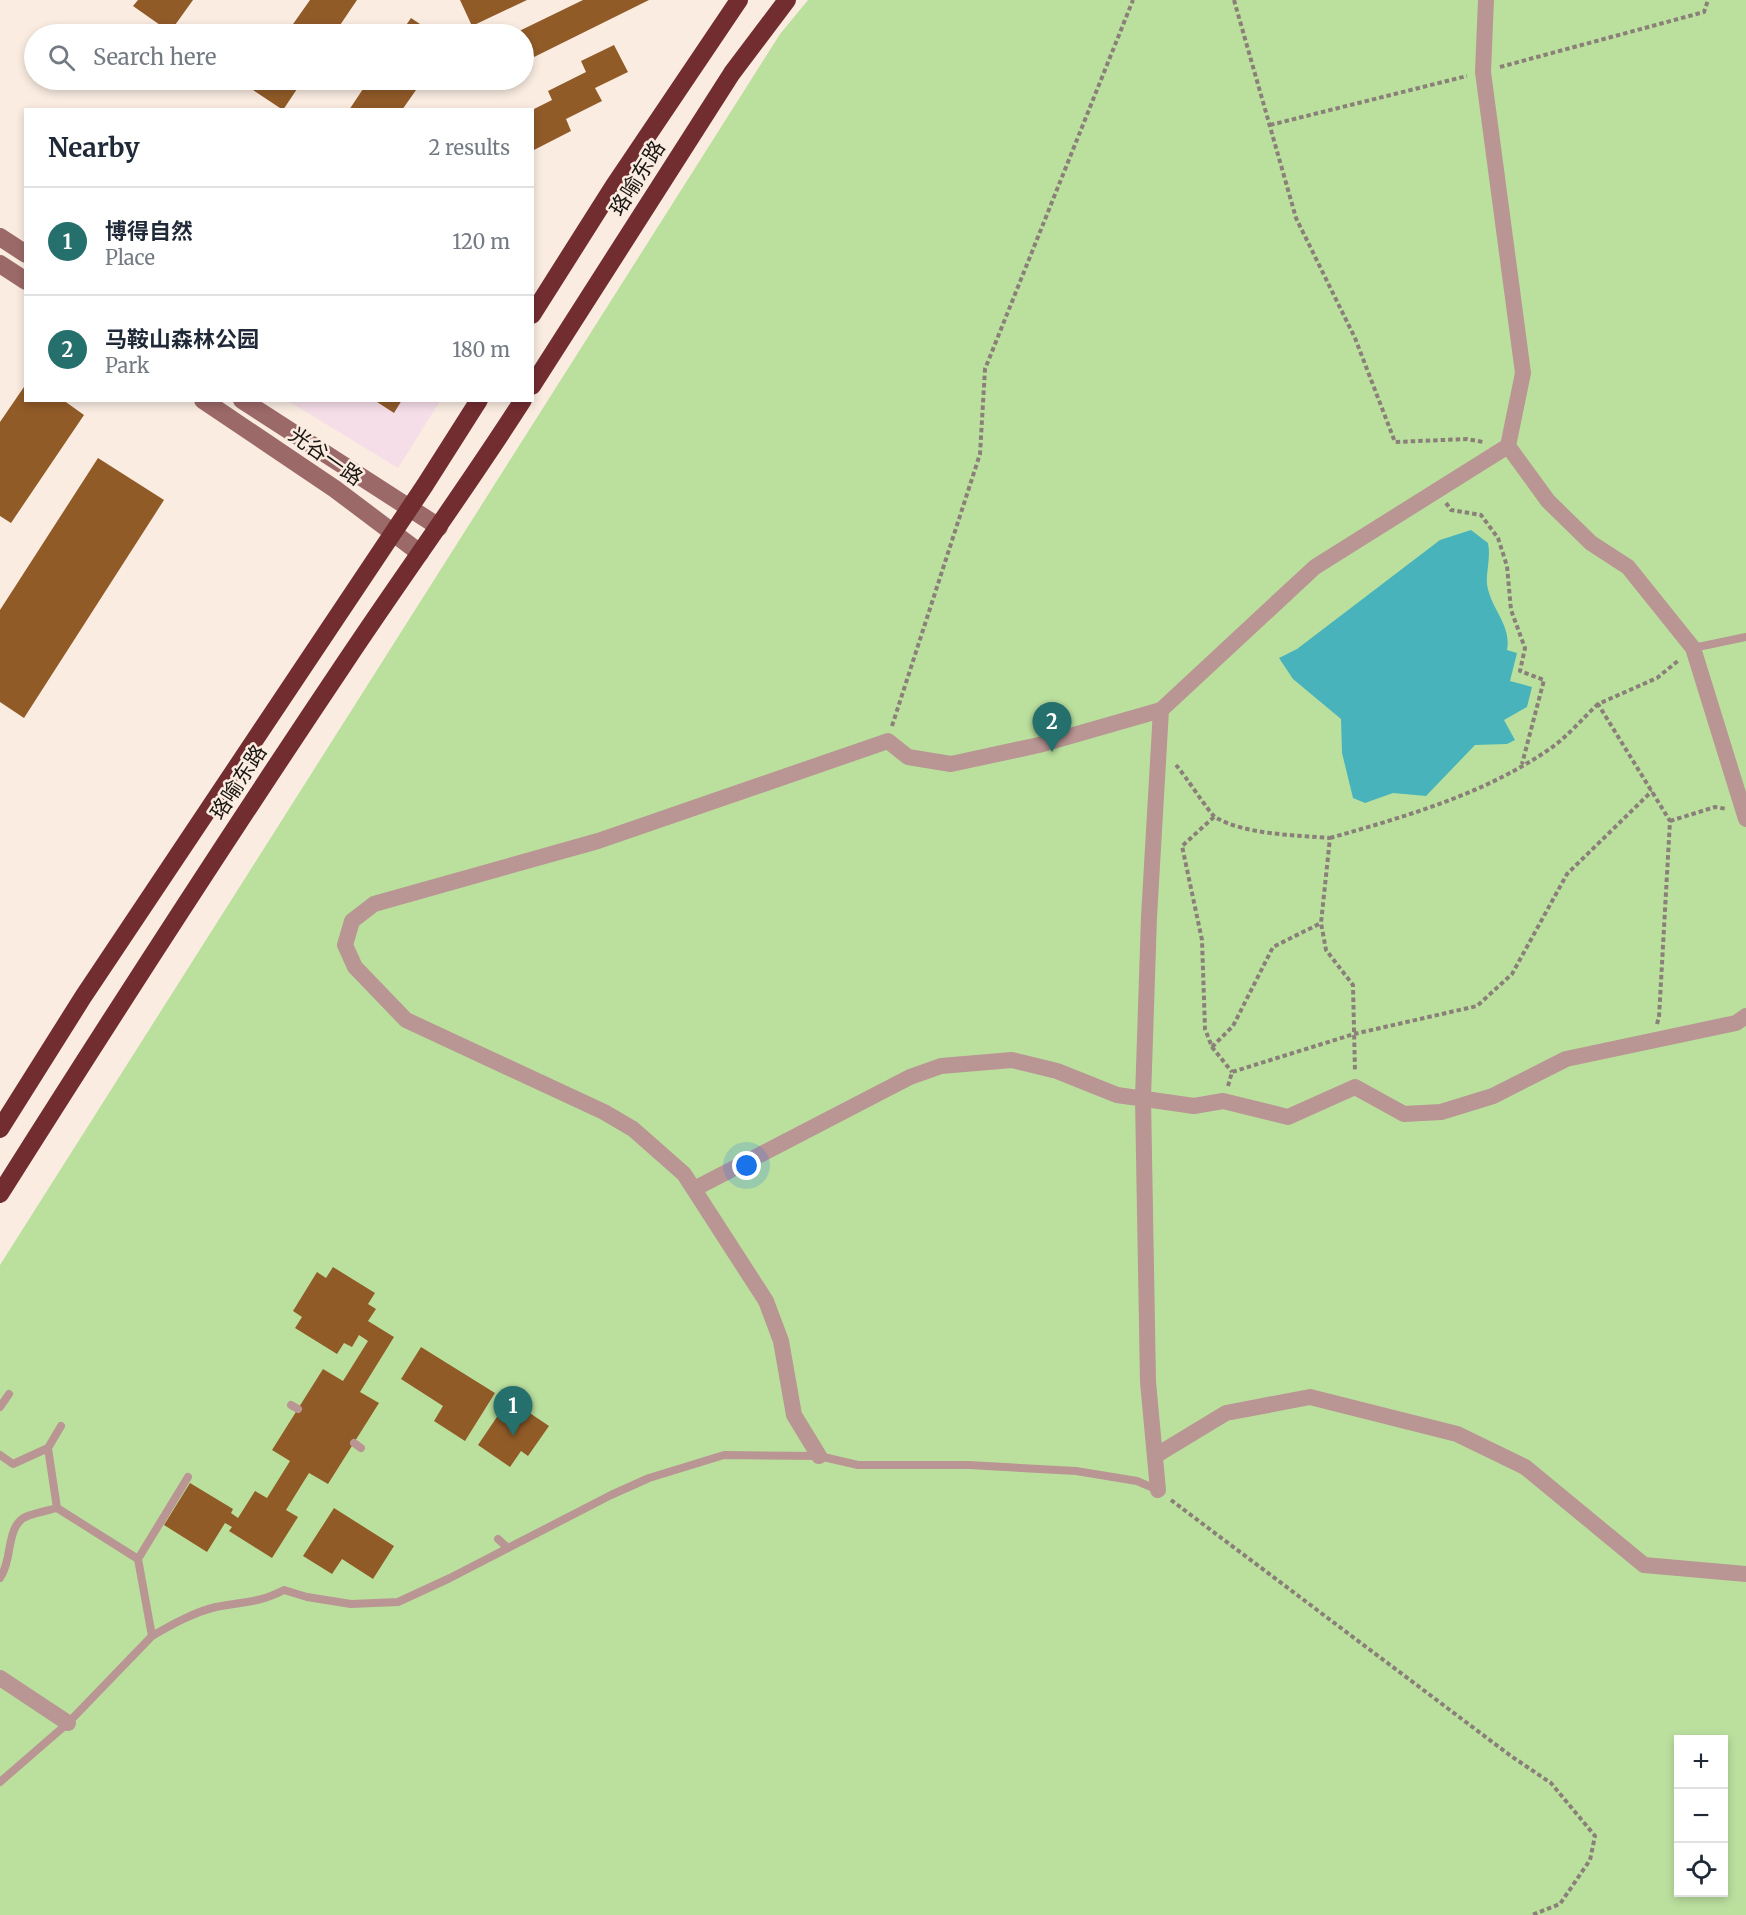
<!DOCTYPE html>
<html lang="en">
<head>
<meta charset="utf-8">
<style>
  body { margin:0; font-family:Merriweather,"Noto Sans SC",serif; background:#f2f2f3; color:#1f2937 }
  .controls { position:absolute; right:18px; bottom:18px; display:grid; overflow:hidden; border-radius:0px; box-shadow:0 3px 9px #0003 }
  .controls button { width:54px; height:54px; display:grid; place-items:center; padding:0; border:0; border-bottom:2px solid #e0e1e3; background:#fff; color:#1f2937; font:30px sans-serif }
  .you { position:absolute; left:747px; top:1166px; width:21px; height:21px; margin:-15px; border:4px solid #fff; border-radius:50%; background:#1a73e8; box-shadow:0 0 0 9px #1a73e833 }
  .badge { display:grid; place-items:center; width:39px; height:39px; border-radius:50%; background:#256f6c; color:#fff; font-size:20px; font-weight:700 }
  .pin { position:absolute; translate:-50% -50px; filter:drop-shadow(0 2px 3px #0008) }
  .pin::after { content:''; position:absolute; top:32px; width:21px; height:18px; background:inherit; clip-path:polygon(0 0,100% 0,50% 100%) }
  .list { margin:0; padding:0; list-style:none }
  h2 { display:flex; justify-content:space-between; align-items:center; height:78px; margin:0; padding:0 24px; font-size:26px }
  h2 small { font-size:20px; font-weight:400; color:#747a83 }
  .list li { display:grid; grid-template-columns:39px 1fr auto; gap:18px; align-items:center; box-sizing:border-box; height:108px; padding:0 24px; border-top:2px solid #e0e1e3 }
  .list b { display:block; font-size:22px; white-space:nowrap }
  .list p { margin:0; font-size:20px; white-space:nowrap; color:#747a83 }
  .list em { font-size:20px; font-style:normal; color:#747a83 }
  .icon { flex:none; width:33px; height:33px; fill:none; stroke:currentColor; stroke-width:2; stroke-linecap:round; stroke-linejoin:round }
  .map { position:relative; flex:none; width:1746px; height:1915px; overflow:hidden }
  .search { position:absolute; background:#fff; box-shadow:0 3px 9px #0003; left:24px; top:24px; width:510px; height:66px; display:flex; align-items:center; gap:15px; box-sizing:border-box; padding:0 21px; border-radius:33px; color:#747a83; font-size:22px }
  .panel { position:absolute; background:#fff; box-shadow:0 3px 9px #0003; left:24px; top:108px; width:510px; height:294px; border-radius:0px }
  .map>svg:first-child { display:block }
  .commercial { fill:#f6dee9 }
  .green { fill:#bbe09e; fill-rule:evenodd }
  .water { fill:#48b3bb }
  .building { fill:#915b28 }
  .lines { fill:none; stroke-linecap:round; stroke-linejoin:round }
  .path { stroke:#8a8079; stroke-width:4; stroke-dasharray:4.5 3; stroke-linecap:butt }
  .lane { stroke:#b99594; stroke-width:8 }
  .street { stroke:#b99594; stroke-width:16 }
  .secondary { stroke:#9c6969; stroke-width:18 }
  .highway { stroke:#722d31; stroke-width:18 }
  .labels { text-anchor:middle; dominant-baseline:central; stroke-width:5; stroke-linejoin:round; paint-order:stroke }
  .street-label { font-size:21px; fill:#1a1511; stroke:#faece1 }
</style>
</head>
<body>
<div class="map">
<svg width="1746" height="1915" viewBox="0 0 1746 1915">
  <rect width="100%" height="100%" fill="#faece1"/>
  <path class="commercial" d="M288,401H440L398,468Z"/>
  <path class="green" d="M808,0H1746V1915H0V1265L780,34ZM1678,1740H1724V1892H1678Z"/>
  <path class="water" d="M1471,530L1488,543C1491,558 1486,571 1487,584C1490,608 1512,625 1507,650L1517,653L1510,681L1532,687L1527,707L1504,720L1515,740L1507,744L1475,745L1426,796L1393,793L1365,803L1353,798L1342,753L1341,719L1293,679L1279,658L1297,649L1440,540Z"/>
  <path class="building" d="M138,0H193L170,32L133,6Z
    M310,0H357L334,34H286Z
    M460,0H527L472,26Z
    M583,0H649L524,62V34H513Z
    M411,18L435,34H400Z
    M614,45L628,72L595,88L602,101L566,119L571,131L532,151V110L552,100L548,91L586,72L581,61Z
    M256,80H303L283,110L250,88Z
    M369,80H423L402,110H349Z
    M26,384V400H63L84,415L11,523L0,516V422Z
    M374,400H402L394,413Z
    M98,458L164,500L24,718L0,702V610Z
    M333,1267L375,1293L368,1304L376,1309L368,1321L394,1337L360,1392L379,1403L328,1484L309,1473L286,1510L298,1517L272,1558L229,1531L232,1527L225,1523L207,1552L164,1525L190,1483L233,1509L231,1513L238,1518L255,1491L267,1498L290,1461L272,1450L323,1369L343,1381L368,1341L359,1335L352,1347L344,1343L337,1354L295,1328L302,1317L293,1311L317,1272L326,1278Z
    M421,1347L495,1393L465,1441L434,1421L443,1406L401,1379Z
    M509,1399L549,1426L528,1456L521,1451L510,1467L478,1445Z
    M334,1508L394,1546L373,1579L342,1559L332,1574L303,1556Z"/>
  <g class="lines">
    <path class="path" d="M1234,0L1296,218L1355,338L1395,442L1467,439L1483,442
      M1500,67L1704,12L1708,0
      M1270,125L1467,76
      M1446,503L1451,510L1481,515L1498,538L1507,566L1511,610L1525,648L1520,671L1544,680L1522,764
      M892,726L980,454L985,369L1133,0
      M1176,765C1185,775 1210,814 1215,817C1245,835 1296,835 1330,838L1321,923L1326,950L1353,985L1355,1072
      M1214,817L1182,846L1202,940L1205,1029L1212,1047L1232,1072
      M1670,821L1715,807L1727,809
      M1330,838C1407,816 1485,794 1551,748C1568,736 1583,718 1598,704
      M1657,1024L1659,1017L1670,821L1598,704L1657,678L1679,660
      M1212,1047L1233,1026L1273,947L1321,923
      M1228,1086L1232,1072L1354,1034L1477,1006L1512,974L1567,874L1652,791
      M1171,1500L1511,1756L1551,1783L1595,1836L1590,1860L1560,1904L1532,1915"/>
    <path class="lane" d="M1693,648L1746,637
      M291,1405L298,1409
      M0,1407L9,1394
      M61,1426L48,1448L57,1508L138,1559
      M354,1443L361,1448
      M0,1455L13,1464L48,1448
      M498,1539L508,1548
      M0,1578C5,1571 6,1565 8,1556C15,1515 18,1518 57,1508
      M152,1636L138,1559L188,1477
      M0,1782L68,1723L152,1636C171,1625 194,1612 216,1607C244,1601 257,1604 284,1590L307,1597L351,1604L398,1602L450,1578L611,1495L649,1478L724,1455L819,1456L858,1465H969L1076,1471L1137,1481L1158,1490"/>
    <path class="street" d="M1486,0L1483,72L1523,373L1508,446L1548,501L1591,543L1628,567L1693,648L1746,819
      M694,1189L910,1077L941,1066L1012,1060L1057,1071L1117,1095L1194,1106L1223,1101L1288,1117L1355,1087L1404,1114L1441,1112L1493,1096L1566,1059L1736,1023L1746,1016
      M819,1456L794,1415L781,1341L766,1301L684,1174L633,1129L604,1112L406,1020L355,967L345,945L352,921L374,904L598,841L888,741L908,757L951,764L1039,745L1161,710
      M1155,1456L1226,1413L1310,1397L1457,1434L1525,1467L1644,1565L1746,1574
      M1158,1490L1148,1382L1143,1098L1149,917L1161,710L1315,567L1508,446
      M0,1678L68,1723"/>
    <path class="secondary" d="M0,237L26,254
      M0,264L26,281
      M203,400L335,489L420,553
      M242,400L439,527"/>
    <path class="highway" d="M532,315L613,187L739,0
      M532,386L732,73L787,0
      M0,1129L83,997L425,485L479,400
      M0,1194C113,1015 228,837 346,661C404,574 466,489 523,400"/>
  </g>
  <g class="labels">
    <g class="street-label">
      <text transform="translate(637 178) rotate(-58)">珞喻东路</text>
      <text transform="translate(326 456) rotate(35)">光谷一路</text>
      <text transform="translate(238 782) rotate(-57)">珞喻东路</text>
    </g>
  </g>
</svg>
<div class="controls">
<button>+</button>
<button>−</button>
<button><svg class="icon" aria-label="locate" viewBox="0 0 24 24"><circle cx="12" cy="12" r="6"/><path d="M12 2v4M12 18v4M2 12h4M18 12h4"/></svg></button>
</div>
<div class="you"></div>
<div class="pin badge" style="left:513px;top:1436px">1</div>
<div class="pin badge" style="left:1052px;top:752px">2</div>
<div class="search"><svg class="icon" aria-label="search" viewBox="0 0 24 24"><circle cx="10" cy="10" r="6"/><path d="M15 15l6 6"/></svg>Search here</div>
<section class="panel">
<h2>Nearby<small>2 results</small></h2>
<ul class="list">
<li><span class="badge">1</span><div><b>博得自然</b><p>Place</p></div><em>120 m</em></li>
<li><span class="badge">2</span><div><b>马鞍山森林公园</b><p>Park</p></div><em>180 m</em></li>
</ul>
</section>
</div>
</body>
</html>
